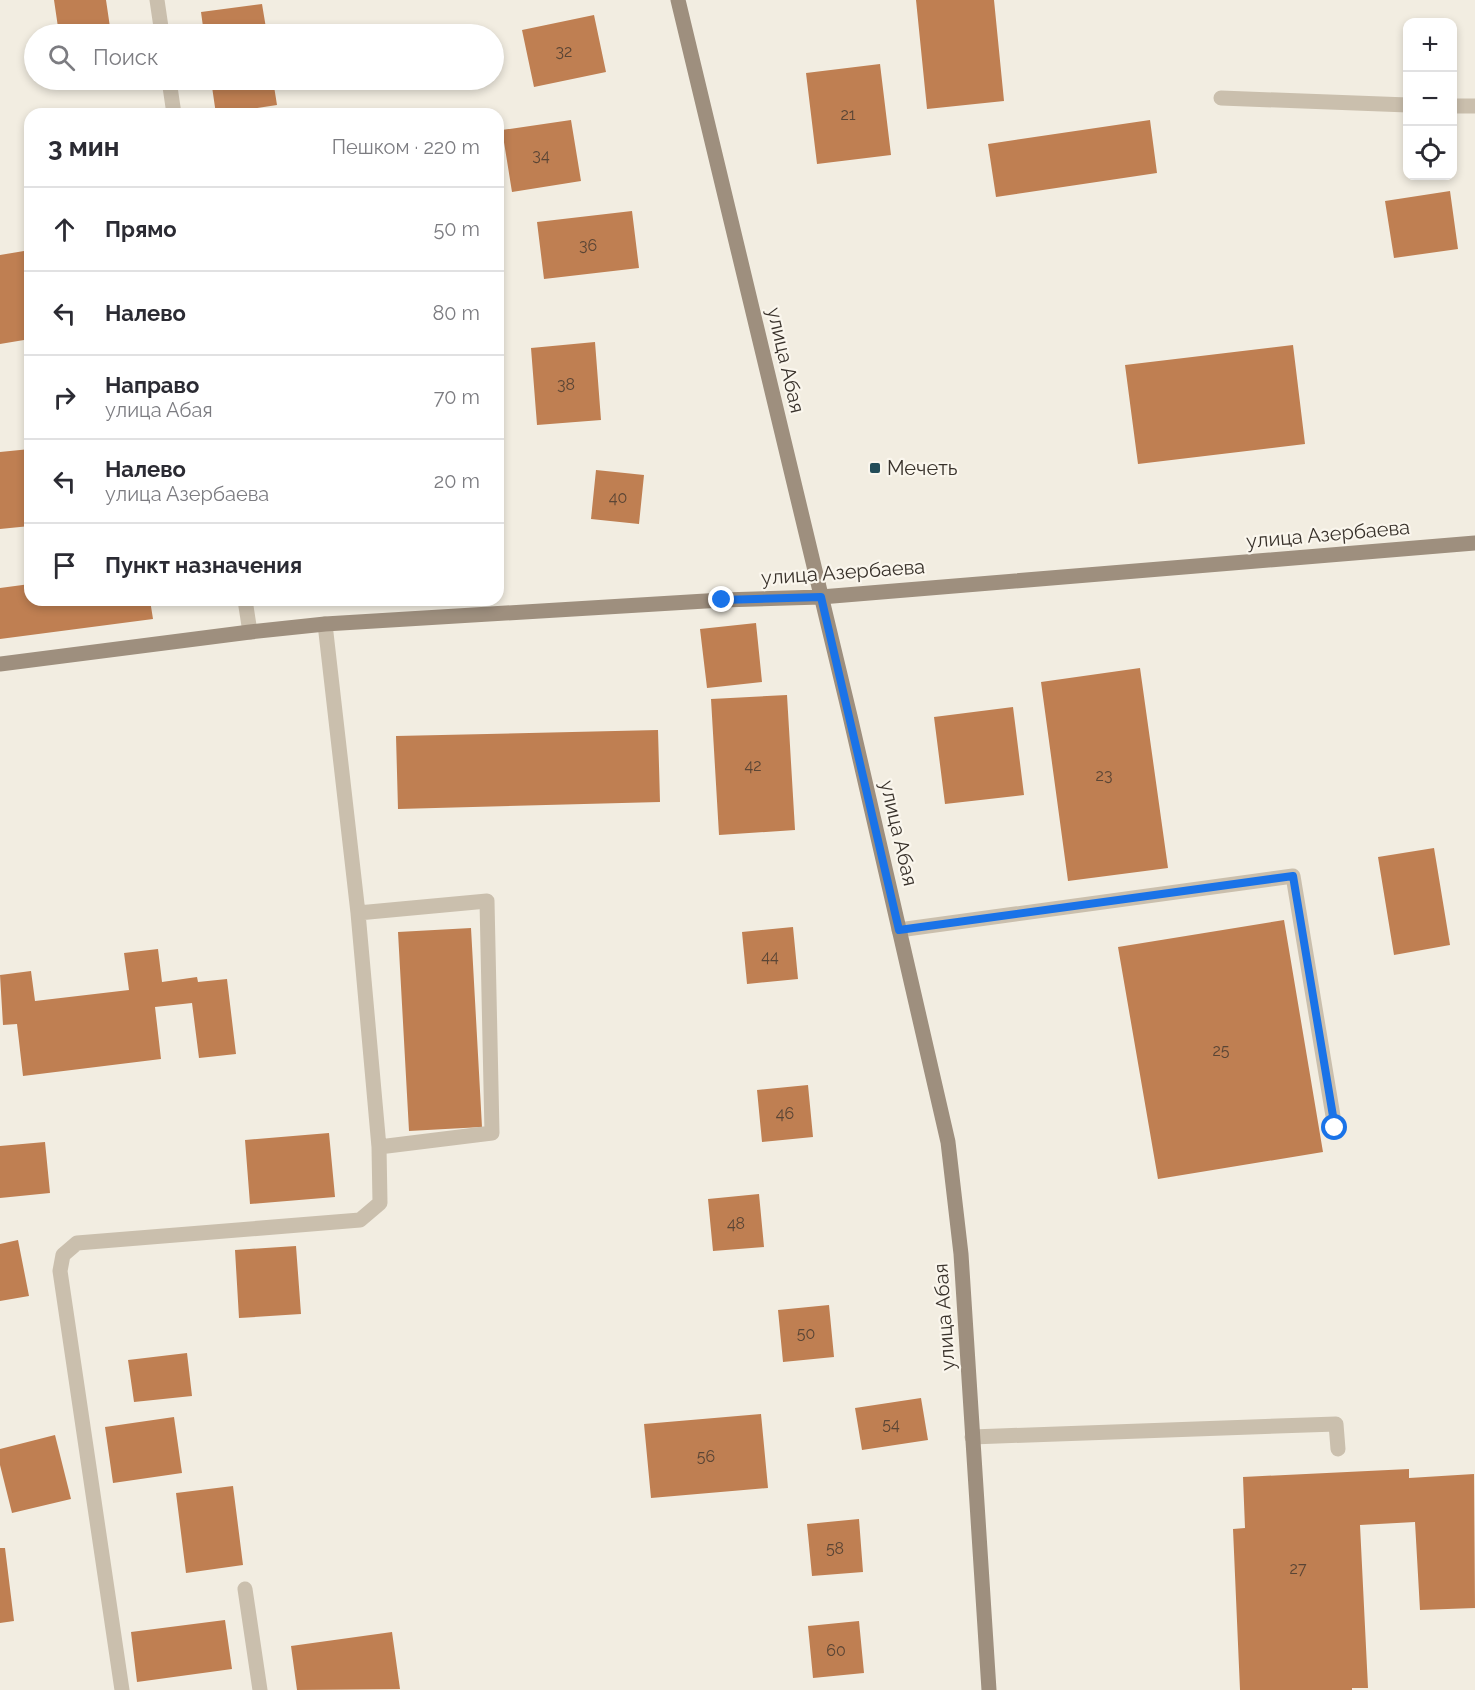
<!DOCTYPE html>
<html lang="ru">
<head>
<meta charset="utf-8">
<style>
  body { margin:0; font-family:Raleway,sans-serif; background:#f2f2f3; color:#2b2b33 }
  .controls { position:absolute; right:18px; top:18px; display:grid; overflow:hidden; border-radius:12px; box-shadow:0 3px 9px #0003 }
  .controls button { width:54px; height:54px; display:grid; place-items:center; padding:0; border:0; border-bottom:2px solid #e1e1e2; background:#fff; color:#2b2b33; font:30px sans-serif }
  .stop { position:absolute; width:18px; height:18px; margin:-14px; border:4px solid #1a73e8; border-radius:50%; background:#fff }
  .stop.end { background:#1a73e8; border-color:#fff; box-shadow:0 2px 6px #0008 }
  .list { margin:0; padding:0; list-style:none }
  h2 { display:flex; justify-content:space-between; align-items:center; height:78px; margin:0; padding:0 24px; font-size:26px }
  h2 small { font-size:20px; font-weight:400; color:#7c7c81 }
  .list li { display:grid; grid-template-columns:39px 1fr auto; gap:18px; align-items:center; box-sizing:border-box; height:84px; padding:0 24px; border-top:2px solid #e1e1e2 }
  .list b { display:block; font-size:22px; white-space:nowrap }
  .list p { margin:0; font-size:20px; white-space:nowrap; color:#7c7c81 }
  .list em { font-size:20px; font-style:normal; color:#7c7c81 }
  .icon { flex:none; width:33px; height:33px; fill:none; stroke:currentColor; stroke-width:2; stroke-linecap:round; stroke-linejoin:round }
  .map { position:relative; flex:none; width:1475px; height:1690px; overflow:hidden }
  .search { position:absolute; background:#fff; box-shadow:0 3px 9px #0003; left:24px; top:24px; width:480px; height:66px; display:flex; align-items:center; gap:15px; box-sizing:border-box; padding:0 21px; border-radius:33px; color:#7c7c81; font-size:22px }
  .panel { position:absolute; background:#fff; box-shadow:0 3px 9px #0003; left:24px; top:108px; width:480px; height:498px; border-radius:18px }
  .map>svg:first-child { display:block }
  .building { fill:#bf7f52 }
  .lines { fill:none; stroke-linecap:round; stroke-linejoin:round }
  .lane { stroke:#cabfad; stroke-width:15 }
  .street { stroke:#cabfad; stroke-width:15 }
  .secondary { stroke:#9e8f7e; stroke-width:15 }
  .route { stroke:#1a73e8; stroke-width:8 }
  .poi-dot { fill:#234c58; stroke:#faf6ed; stroke-width:2 }
  .labels { text-anchor:middle; dominant-baseline:central; stroke-width:4.5; stroke-linejoin:round; paint-order:stroke }
  .number-label { font-size:16px; fill:#5a4535 }
  .street-label { font-size:20px; fill:#39322b; stroke:#faf6ed }
  .poi-label { font-size:20px; fill:#39322b; stroke:#faf6ed; text-anchor:start }
</style>
</head>
<body>
<div class="map">
<svg width="1475" height="1690" viewBox="0 0 1475 1690">
  <rect width="100%" height="100%" fill="#f2ede1"/>
  <path class="building" d="M54,0H106L111,34H59Z
    M916,0H994L1004,101L927,109Z
    M262,4L267,34H204L201,12Z
    M594,15L606,72L534,87L522,30Z
    M880,64L891,155L817,164L806,73Z
    M211,80H273L277,105L216,114Z
    M571,120L581,181L512,192L502,130Z
    M1150,120L1157,173L996,197L988,144Z
    M25,140H30V167H29Z
    M1450,191L1458,249L1394,258L1385,201Z
    M632,211L639,268L544,279L537,222Z
    M30,250V339L0,344V255Z
    M595,342L601,420L537,425L531,348Z
    M1293,345L1305,444L1138,464L1125,365Z
    M30,449V526L0,529V452Z
    M596,470L644,475L639,524L591,519Z
    M30,584V600H150L153,619L0,639V588Z
    M756,623L762,682L707,688L700,629Z
    M1140,668L1168,868L1068,881L1041,682Z
    M787,695L795,830L719,835L711,699Z
    M1013,707L1024,795L945,804L934,717Z
    M658,730L660,802L398,809L396,736Z
    M1434,848L1450,945L1394,955L1378,857Z
    M1284,920L1323,1152L1158,1179L1118,947Z
    M793,927L798,979L747,984L742,932Z
    M471,928L482,1127L409,1131L398,932Z
    M158,949L162,982L197,977L198,982L227,979L236,1054L199,1058L192,1003L155,1007L161,1059L23,1076L17,1024L3,1025L0,975L31,971L35,1001L129,990L124,953Z
    M808,1085L813,1137L762,1142L757,1090Z
    M329,1133L335,1197L250,1204L245,1140Z
    M45,1142L50,1193L0,1198V1146Z
    M759,1194L764,1247L713,1251L708,1199Z
    M18,1240L29,1296L0,1301V1244Z
    M296,1246L301,1314L239,1318L235,1250Z
    M829,1305L834,1357L783,1362L778,1310Z
    M187,1353L192,1396L134,1402L128,1360Z
    M921,1398L928,1440L862,1450L855,1408Z
    M761,1414L768,1488L651,1498L644,1424Z
    M174,1417L182,1473L113,1483L105,1427Z
    M55,1435L71,1499L12,1513L0,1465V1449Z
    M1409,1469V1478L1474,1474L1475,1608L1420,1610L1415,1522L1360,1525L1368,1688H1352V1690H1240L1233,1529L1245,1528L1243,1477Z
    M233,1486L243,1565L186,1573L176,1493Z
    M859,1519L863,1572L812,1576L807,1524Z
    M0,1548H5L14,1621L0,1623Z
    M225,1620L232,1669L137,1682L131,1632Z
    M859,1621L864,1673L813,1678L808,1626Z
    M392,1632L400,1689L297,1690L291,1646Z"/>
  <g class="lines">
    <path class="lane" d="M1221,98L1408,105
      M1452,106H1475
      M899,930L1293,876L1335,1128
      M972,1437L1336,1424L1338,1449"/>
    <path class="street" d="M157,0L162,34
      M169,80L174,114
      M245,600L250,632
      M325,624L358,913
      M245,1589L260,1690
      M122,1690L60,1271L63,1255L77,1243L360,1220L380,1203L379,1147L358,913L487,901L492,1133L379,1147"/>
    <path class="secondary" d="M678,0L850,716L948,1142L961,1254L989,1690
      M0,664L250,632L325,624L722,600L821,597L1475,543"/>
  </g>
  <g class="lines">
    <path class="route" d="M722,600L821,597L899,930L1293,876L1335,1128"/>
  </g>
  <rect class="poi-dot" x="869" y="462" width="12" height="12" rx="3"/>
  <g class="labels">
    <g class="number-label">
      <text x="564" y="51">32</text>
      <text x="848" y="114">21</text>
      <text x="541" y="155">34</text>
      <text x="588" y="245">36</text>
      <text x="566" y="384">38</text>
      <text x="618" y="497">40</text>
      <text x="753" y="765">42</text>
      <text x="1104" y="775">23</text>
      <text x="770" y="956">44</text>
      <text x="1221" y="1050">25</text>
      <text x="785" y="1113">46</text>
      <text x="736" y="1223">48</text>
      <text x="806" y="1333">50</text>
      <text x="891" y="1424">54</text>
      <text x="706" y="1456">56</text>
      <text x="835" y="1548">58</text>
      <text x="1298" y="1568">27</text>
      <text x="836" y="1650">60</text>
    </g>
    <g class="street-label">
      <text transform="translate(786 360) rotate(77)">улица Абая</text>
      <text transform="translate(1328 534) rotate(-5)">улица Азербаева</text>
      <text transform="translate(843 572) rotate(-4)">улица Азербаева</text>
      <text transform="translate(899 833) rotate(77)">улица Абая</text>
      <text transform="translate(944 1317) rotate(-94)">улица Абая</text>
    </g>
    <g class="poi-label">
      <text x="887" y="468">Мечеть</text>
    </g>
  </g>
</svg>
<div class="controls">
<button>+</button>
<button>−</button>
<button><svg class="icon" aria-label="locate" viewBox="0 0 24 24"><circle cx="12" cy="12" r="6"/><path d="M12 2v4M12 18v4M2 12h4M18 12h4"/></svg></button>
</div>
<div class="stop" style="left:1335px;top:1128px"></div>
<div class="stop end" style="left:722px;top:600px"></div>
<div class="search"><svg class="icon" aria-label="search" viewBox="0 0 24 24"><circle cx="10" cy="10" r="6"/><path d="M15 15l6 6"/></svg>Поиск</div>
<section class="panel">
<h2>3 мин<small>Пешком · 220 m</small></h2>
<ul class="list">
<li><svg class="icon" aria-label="ahead" viewBox="0 0 24 24"><path d="M12 20V5M6 11l6-6 6 6"/></svg><div><b>Прямо</b></div><em>50 m</em></li>
<li><svg class="icon" aria-label="left" viewBox="0 0 24 24"><path d="M17 20v-9H6M10 6l-5 5 5 5"/></svg><div><b>Налево</b></div><em>80 m</em></li>
<li><svg class="icon" aria-label="right" viewBox="0 0 24 24"><path d="M7 20v-9h11M14 6l5 5-5 5"/></svg><div><b>Направо</b><p>улица Абая</p></div><em>70 m</em></li>
<li><svg class="icon" aria-label="left" viewBox="0 0 24 24"><path d="M17 20v-9H6M10 6l-5 5 5 5"/></svg><div><b>Налево</b><p>улица Азербаева</p></div><em>20 m</em></li>
<li><svg class="icon" aria-label="arrive" viewBox="0 0 24 24"><path d="M6 21V4h12l-3 4 3 4H6"/></svg><div><b>Пункт назначения</b></div></li>
</ul>
</section>
</div>
</body>
</html>
